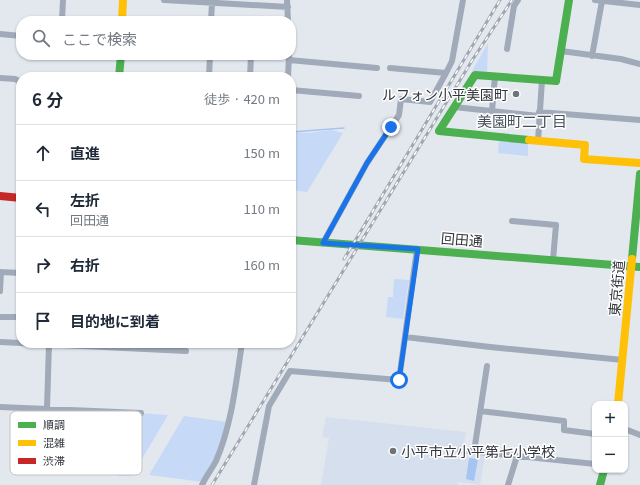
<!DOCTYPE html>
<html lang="ja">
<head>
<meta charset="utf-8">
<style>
  body { margin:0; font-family:Georgia,"Noto Sans JP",serif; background:#f2f2f3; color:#1f2937 }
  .controls { position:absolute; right:12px; bottom:12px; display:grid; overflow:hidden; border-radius:8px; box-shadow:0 1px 3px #0004 }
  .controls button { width:36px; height:36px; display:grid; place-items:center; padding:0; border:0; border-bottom:1px solid #e0e1e3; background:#fff; color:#1f2937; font:20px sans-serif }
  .stop { position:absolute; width:12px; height:12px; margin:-9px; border:3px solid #1a73e8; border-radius:50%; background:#fff }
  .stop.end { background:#1a73e8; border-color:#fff; box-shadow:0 1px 4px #0008 }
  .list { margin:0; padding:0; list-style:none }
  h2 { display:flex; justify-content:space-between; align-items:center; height:52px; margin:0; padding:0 16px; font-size:17px }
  h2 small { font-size:13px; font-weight:400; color:#747a83 }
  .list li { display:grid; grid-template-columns:26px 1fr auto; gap:12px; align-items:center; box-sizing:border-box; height:56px; padding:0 16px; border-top:1px solid #e0e1e3 }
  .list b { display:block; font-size:15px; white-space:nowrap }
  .list p { margin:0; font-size:13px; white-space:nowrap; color:#747a83 }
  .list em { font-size:13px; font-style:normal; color:#747a83 }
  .icon { flex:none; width:22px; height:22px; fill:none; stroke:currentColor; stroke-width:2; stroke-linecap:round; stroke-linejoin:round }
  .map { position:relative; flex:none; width:640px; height:485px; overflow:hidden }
  .search { position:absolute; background:#fff; box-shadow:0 1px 3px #0004; left:16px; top:16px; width:280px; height:44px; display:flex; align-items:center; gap:10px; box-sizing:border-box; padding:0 14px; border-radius:16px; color:#747a83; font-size:15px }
  .panel { position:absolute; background:#fff; box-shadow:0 1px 3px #0004; left:16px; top:72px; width:280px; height:276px; border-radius:16px }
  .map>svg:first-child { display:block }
  .built { fill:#d6dfed }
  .green { fill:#c6d9f6 }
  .water { fill:#a5c4f2 }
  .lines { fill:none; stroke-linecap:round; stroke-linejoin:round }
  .stream { stroke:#a5c4f2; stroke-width:1.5 }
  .street { stroke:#a0aab9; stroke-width:6 }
  .fast { stroke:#4caf50; stroke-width:8 }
  .slow { stroke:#ffc107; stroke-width:8 }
  .jam { stroke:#c62828; stroke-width:8 }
  .rail-casing { stroke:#a0a7b1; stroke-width:3 }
  .rail { stroke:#fff; stroke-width:1.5; stroke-dasharray:4.5; stroke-linecap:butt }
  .route { stroke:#1a73e8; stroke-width:5 }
  .poi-dot { fill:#70747a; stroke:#fff; stroke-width:1.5 }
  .labels { text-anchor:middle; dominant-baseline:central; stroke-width:3; stroke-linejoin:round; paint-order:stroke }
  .poi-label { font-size:14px; fill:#32353b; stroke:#fff; text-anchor:end }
  .street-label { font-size:14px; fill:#32353b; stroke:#fff }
  .neighbourhood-label { font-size:15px; fill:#484f5a; stroke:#fff }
  .key { fill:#fff; stroke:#c2c2c4; stroke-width:1 }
  .key-label { font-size:11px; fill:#32353b }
</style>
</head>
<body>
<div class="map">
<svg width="640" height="485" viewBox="0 0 640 485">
  <rect width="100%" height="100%" fill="#e3e8ef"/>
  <path class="built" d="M326,417L466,432L463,448L485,455L480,485L458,482V485H321L329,438L322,437Z"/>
  <path class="green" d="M488,43L487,72L472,71Z
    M331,130L343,133L307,192L291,190V132L309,133Z
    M499,139L525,141L528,144V156L498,153Z
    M394,279L409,280L403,319L386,317L388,297H393Z
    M121,412L168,415L132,476H118Z
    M184,416L228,422L224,438L204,482L149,475Z"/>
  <path class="water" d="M469,458L478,459L474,481L466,479Z"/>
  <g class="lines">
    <path class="stream" d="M291,132L344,128"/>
    <path class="street" d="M63,0L62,20L75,21
      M164,0L288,7
      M287,0L288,21
      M595,0L640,5
      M211,21L212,3
      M0,34L21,36
      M507,49L514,6L518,0
      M561,51L621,59L640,64
      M592,56L602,1
      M289,60L377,68
      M390,68L446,73L452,61L463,0
      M209,77L210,55
      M250,77L251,55
      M288,77L289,55
      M0,78L15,79L21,82
      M291,90L359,96
      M454,107L539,116
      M492,111L495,76
      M539,112L640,120
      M538,141L542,80
      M512,221L556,225L553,260
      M323,243L367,163L399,115L401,99L430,102L446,73
      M0,272L21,273
      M0,291L1,272
      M0,317H21
      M405,337L490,347L623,360
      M0,342L186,351
      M0,407L141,413
      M47,408L49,344
      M480,411L564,421V430L595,434
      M625,429L640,435
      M460,450L595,464
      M474,452L487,366
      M202,485C206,476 212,469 216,461C232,424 236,382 242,343
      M254,485L269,406L290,371L399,380L417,249
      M508,485L517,456"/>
    <path class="fast" d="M119,77L121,55
      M529,140L439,131L475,75L556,81L569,0
      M291,240L640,267
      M632,259L640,174
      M600,485L604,470"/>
    <path class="slow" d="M122,21L123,0
      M529,140L585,145L584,159L640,163
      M618,404L632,259"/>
    <path class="jam" d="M0,196L21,198"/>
    <defs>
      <path id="rail" d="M344,259L500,0
        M212,485L473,59L512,0"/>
    </defs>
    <use href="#rail" class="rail-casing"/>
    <use href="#rail" class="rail"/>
  </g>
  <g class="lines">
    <path class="route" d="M391,127L367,163L323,243L418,249L399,380"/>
  </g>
  <g class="poi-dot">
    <circle cx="516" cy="94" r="4"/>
    <circle cx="393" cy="451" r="4"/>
  </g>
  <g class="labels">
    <g class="poi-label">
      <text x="508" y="94">ルフォン小平美園町</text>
      <text x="401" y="451" text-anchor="start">小平市立小平第七小学校</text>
    </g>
    <g class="street-label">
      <text transform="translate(462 239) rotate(5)">回田通</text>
      <text transform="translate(616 288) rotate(-85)">東京街道</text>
    </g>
    <g class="neighbourhood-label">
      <text x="522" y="120">美園町二丁目</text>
    </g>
  </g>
  <rect x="10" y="411" width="132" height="64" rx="6" class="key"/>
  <rect x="18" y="422" width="18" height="6" fill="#4caf50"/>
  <rect x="18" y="440" width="18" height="6" fill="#ffc107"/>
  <rect x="18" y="458" width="18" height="6" fill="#c62828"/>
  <g class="key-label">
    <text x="43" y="429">順調</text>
    <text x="43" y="447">混雑</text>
    <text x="43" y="465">渋滞</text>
  </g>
</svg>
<div class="controls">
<button>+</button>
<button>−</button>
</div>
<div class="stop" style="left:399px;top:380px"></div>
<div class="stop end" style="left:391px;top:127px"></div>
<div class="search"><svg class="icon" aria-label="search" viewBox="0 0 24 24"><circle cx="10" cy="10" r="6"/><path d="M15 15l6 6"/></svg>ここで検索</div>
<section class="panel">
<h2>6 分<small>徒歩 · 420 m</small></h2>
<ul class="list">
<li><svg class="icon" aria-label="ahead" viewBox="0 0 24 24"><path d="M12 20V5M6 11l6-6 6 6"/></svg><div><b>直進</b></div><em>150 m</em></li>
<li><svg class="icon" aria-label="left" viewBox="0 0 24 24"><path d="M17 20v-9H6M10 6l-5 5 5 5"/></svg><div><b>左折</b><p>回田通</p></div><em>110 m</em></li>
<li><svg class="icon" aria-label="right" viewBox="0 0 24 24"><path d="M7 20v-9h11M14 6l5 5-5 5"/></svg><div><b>右折</b></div><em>160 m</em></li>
<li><svg class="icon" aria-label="arrive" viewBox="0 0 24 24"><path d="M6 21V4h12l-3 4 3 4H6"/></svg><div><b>目的地に到着</b></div></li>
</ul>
</section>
</div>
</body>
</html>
